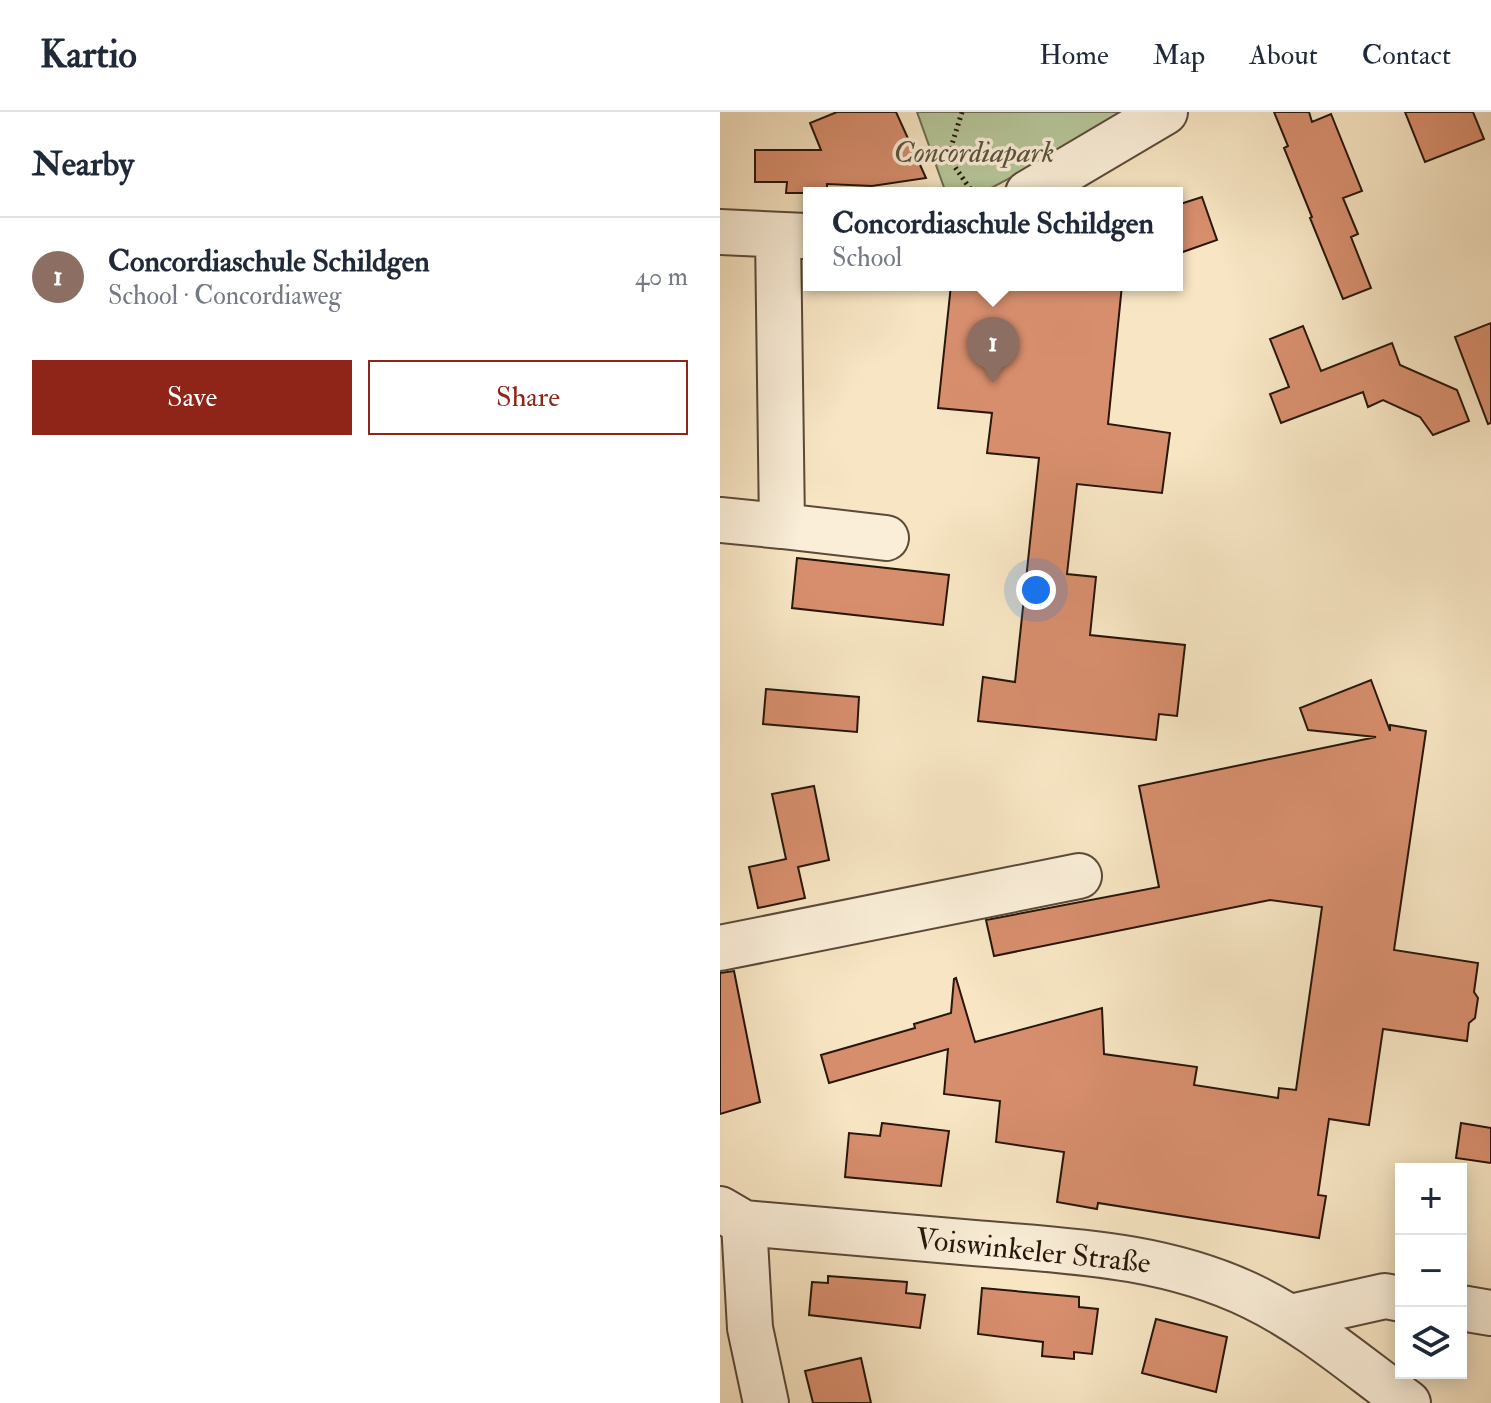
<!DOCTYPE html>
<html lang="en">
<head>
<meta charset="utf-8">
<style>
  body { margin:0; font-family:"IM FELL Double Pica",serif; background:#f6f6f7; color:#1f2937 }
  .controls { position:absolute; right:24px; bottom:24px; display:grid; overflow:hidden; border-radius:0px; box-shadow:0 4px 20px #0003 }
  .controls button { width:72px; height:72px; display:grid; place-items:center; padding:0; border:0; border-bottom:2px solid #e0e1e3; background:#fff; color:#1f2937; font:40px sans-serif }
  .you { position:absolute; left:316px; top:478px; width:28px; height:28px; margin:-20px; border:6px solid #fff; border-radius:50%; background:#1a73e8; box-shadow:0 0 0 12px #1a73e833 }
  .badge { display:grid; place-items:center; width:52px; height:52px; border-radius:50%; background:#8f2418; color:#fff; font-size:26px; font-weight:700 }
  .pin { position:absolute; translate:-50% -66px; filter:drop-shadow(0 2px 4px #0008) }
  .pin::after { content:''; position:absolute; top:42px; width:28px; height:24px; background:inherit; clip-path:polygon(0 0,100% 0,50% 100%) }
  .popup { position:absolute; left:83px; top:75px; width:380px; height:104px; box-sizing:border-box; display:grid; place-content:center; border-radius:0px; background:#fff; filter:drop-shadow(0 2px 6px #0005); font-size:26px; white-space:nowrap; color:#747a83 }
  .popup b { font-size:30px; color:#1f2937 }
  .popup::after { content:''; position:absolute; left:50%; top:100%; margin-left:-16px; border:16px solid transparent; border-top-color:#fff }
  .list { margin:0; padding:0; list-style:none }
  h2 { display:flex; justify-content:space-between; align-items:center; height:104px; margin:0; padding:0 32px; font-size:34px }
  h2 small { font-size:26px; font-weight:400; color:#747a83 }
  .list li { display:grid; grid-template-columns:52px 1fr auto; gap:24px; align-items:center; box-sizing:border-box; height:120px; padding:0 32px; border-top:2px solid #e0e1e3 }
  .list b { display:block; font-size:30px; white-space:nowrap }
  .list p { margin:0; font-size:26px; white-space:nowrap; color:#747a83 }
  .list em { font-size:26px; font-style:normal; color:#747a83 }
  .actions { display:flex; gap:16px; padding:24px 32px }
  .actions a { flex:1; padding:18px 0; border:2px solid #8f2418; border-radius:0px; text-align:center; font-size:28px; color:#8f2418 }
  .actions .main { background:#8f2418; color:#fff }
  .icon { flex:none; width:44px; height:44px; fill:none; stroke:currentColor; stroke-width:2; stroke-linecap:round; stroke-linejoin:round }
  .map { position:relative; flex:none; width:771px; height:1291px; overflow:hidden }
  header { display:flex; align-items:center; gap:48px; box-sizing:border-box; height:112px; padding:0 40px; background:#fff; border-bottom:2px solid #e0e1e3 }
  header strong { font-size:38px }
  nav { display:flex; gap:44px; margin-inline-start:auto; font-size:28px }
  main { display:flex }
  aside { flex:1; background:#fff }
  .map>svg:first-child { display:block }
  .green { fill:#b6c699; stroke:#6e6e52; stroke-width:2 }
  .building { fill:#d78e6d; stroke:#27160a; stroke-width:2 }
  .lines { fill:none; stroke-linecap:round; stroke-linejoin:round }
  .minor-casing { stroke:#5b4a38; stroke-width:48 }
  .path { stroke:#27160a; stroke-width:5; stroke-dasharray:2 4; stroke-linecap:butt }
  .minor { stroke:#faeed8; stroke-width:44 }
  .labels { text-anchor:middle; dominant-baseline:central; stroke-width:7; stroke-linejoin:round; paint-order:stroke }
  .park-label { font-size:30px; font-style:italic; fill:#59543c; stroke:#faeed8 }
  .street-label { font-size:30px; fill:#27160a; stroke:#faeed8 }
</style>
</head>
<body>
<header>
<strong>Kartio</strong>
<nav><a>Home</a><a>Map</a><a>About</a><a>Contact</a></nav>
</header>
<main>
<aside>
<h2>Nearby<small></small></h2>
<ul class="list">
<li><span class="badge" style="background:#8d6e63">1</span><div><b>Concordiaschule Schildgen</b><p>School · Concordiaweg</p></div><em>40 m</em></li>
</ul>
<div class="actions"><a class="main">Save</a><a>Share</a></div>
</aside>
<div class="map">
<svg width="771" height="1291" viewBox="0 0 771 1291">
  <rect width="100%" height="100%" fill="#f7e5c3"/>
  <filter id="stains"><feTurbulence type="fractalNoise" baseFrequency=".0025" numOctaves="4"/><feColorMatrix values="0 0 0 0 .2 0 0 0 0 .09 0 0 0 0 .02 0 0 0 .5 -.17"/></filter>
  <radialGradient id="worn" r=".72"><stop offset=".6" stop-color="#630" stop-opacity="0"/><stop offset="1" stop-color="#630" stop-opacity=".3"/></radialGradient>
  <path class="green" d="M197,0H413L262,81H226Z"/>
  <path class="building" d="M117,0H176L206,66L152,74L107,72V81H66L67,70H35V38H101L90,11Z
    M554,0H589L592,10L611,2L642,79L623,86L638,122L631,125L651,176L623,187L590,106L592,105L564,36L568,34Z
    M685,0H753L764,27L705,50Z
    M482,85L497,128L457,142V93Z
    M231,173H402L388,312L450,321L442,381L357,372L347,462L376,465L370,523L465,533L457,604L439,602L436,628L258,609L263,565L295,570L319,346L267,341L272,301L218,296Z
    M771,211V311L768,312L735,225Z
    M583,214L601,259L672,231L680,253L737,278L749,309L713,323L700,305L663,288L648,295L643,280L561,311L550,282L569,275L550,227Z
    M77,446L229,463L223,513L72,496Z
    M651,568L670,619V613L706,619L674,838L758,851L754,880L758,886L755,906L749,911L747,929L663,917L649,1013L609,1007L598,1083L606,1084L599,1126L378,1091L377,1097L337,1090L344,1040L276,1030L280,989L224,982L228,937L109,971L101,943L195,916L194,912L231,901L234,867L236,866L255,930L382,896L384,942L477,955L474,973L558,986L559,976L576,978L602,795L550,788L274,844L266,808L439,775L419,674L656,625L588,618L580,596Z
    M46,577L139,585L137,620L43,612Z
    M94,674L109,748L78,755L85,786L38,796L29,755L66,747L52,682Z
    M14,859L40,990L0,1002V861Z
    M162,1011L229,1019L221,1074L125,1065L129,1021L160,1024Z
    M741,1011L771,1016V1051L736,1046Z
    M108,1164L187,1170L186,1181L205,1183L200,1216L89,1203L92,1170L108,1171Z
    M262,1176L359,1185V1195L378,1197L372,1242L354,1240V1247L322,1244L323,1230L258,1222Z
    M436,1207L507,1225L496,1280L422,1261Z
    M141,1246L151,1291H93L85,1259Z"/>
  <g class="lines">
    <defs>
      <path id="minor" d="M308,81L445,0
        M0,120L86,124
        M58,123L62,414L166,426
        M0,408L62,414
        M0,836L359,764
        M0,1097L24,1111C101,1118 178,1125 254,1131C349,1139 445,1142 533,1185C589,1212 637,1254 688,1291
        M24,1111L30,1216L46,1291
        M741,1196L771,1201
        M571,1205L665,1184L681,1187"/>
    </defs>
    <use href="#minor" class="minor-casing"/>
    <path class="path" d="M242,0L228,45L253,81"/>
    <use href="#minor" class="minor"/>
  </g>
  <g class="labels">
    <g class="park-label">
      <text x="254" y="40">Concordiapark</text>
    </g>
    <g class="street-label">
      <text transform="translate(313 1139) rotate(6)">Voiswinkeler Straße</text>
    </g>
  </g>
  <rect width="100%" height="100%" filter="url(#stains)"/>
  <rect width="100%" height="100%" fill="url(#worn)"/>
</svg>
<div class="controls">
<button>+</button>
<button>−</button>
<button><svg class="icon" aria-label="layers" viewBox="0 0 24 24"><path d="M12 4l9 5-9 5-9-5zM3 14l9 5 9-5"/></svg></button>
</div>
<div class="you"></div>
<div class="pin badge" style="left:273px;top:271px;background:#8d6e63">1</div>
<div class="popup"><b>Concordiaschule Schildgen</b>School</div>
</div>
</main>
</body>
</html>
